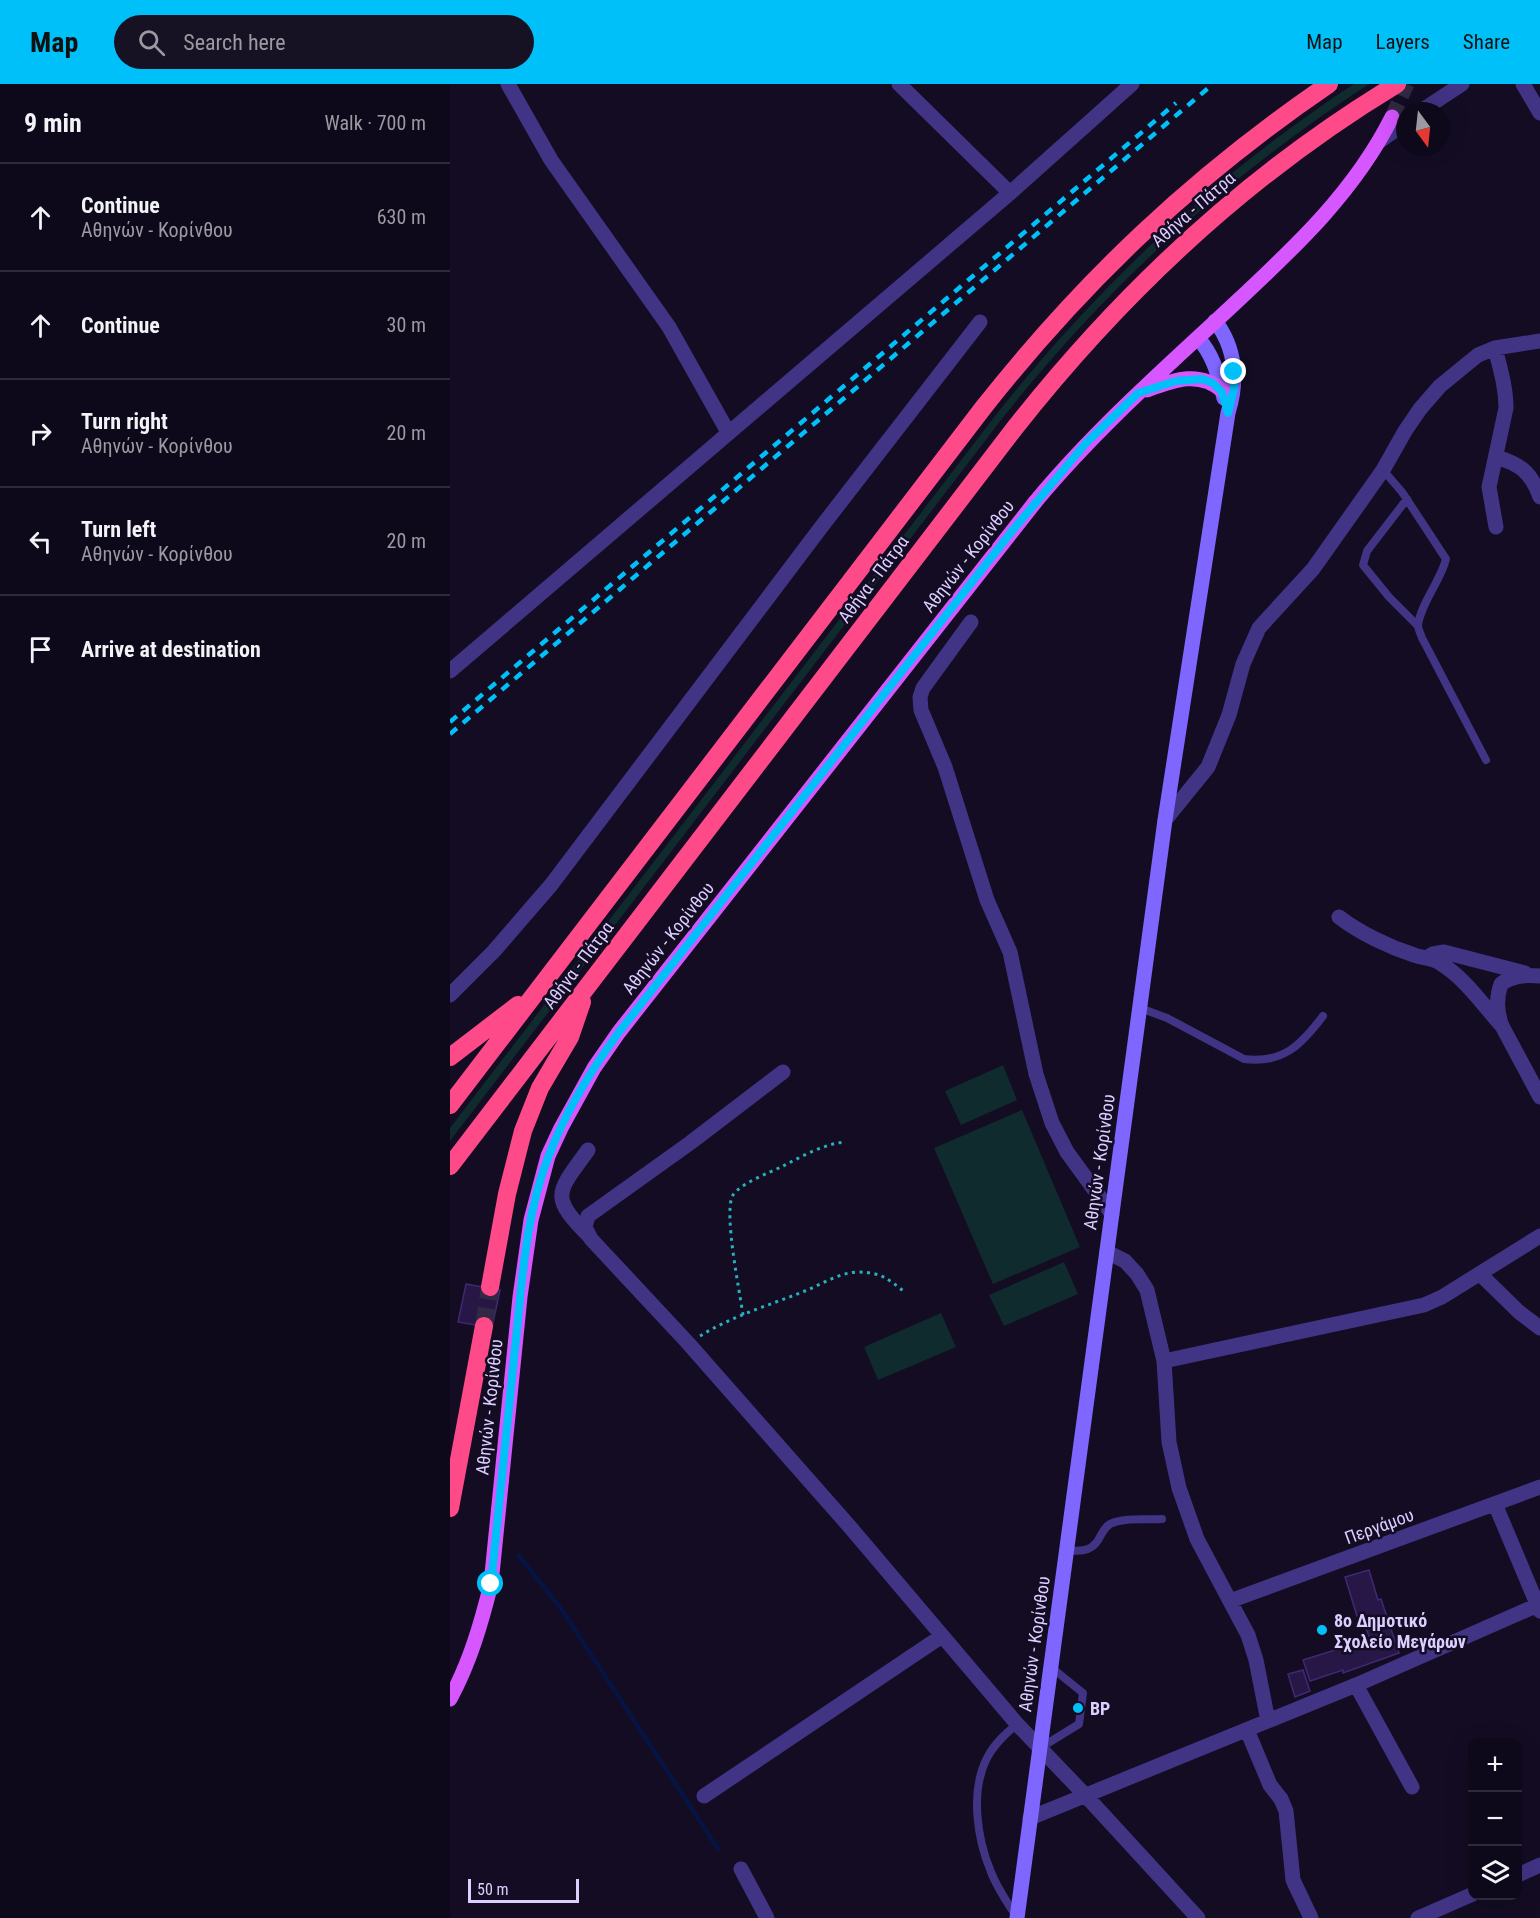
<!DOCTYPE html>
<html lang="en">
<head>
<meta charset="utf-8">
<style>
  body { margin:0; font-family:"Roboto Condensed",sans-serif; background:#171223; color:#f1f3f6 }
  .controls { position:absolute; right:18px; bottom:18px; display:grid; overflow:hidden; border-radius:12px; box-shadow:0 6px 24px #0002 }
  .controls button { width:54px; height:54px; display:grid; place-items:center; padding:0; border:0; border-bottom:2px solid #2e2a39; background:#0e091a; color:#f1f3f6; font:30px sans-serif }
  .compass { position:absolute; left:946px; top:18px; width:54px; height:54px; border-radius:50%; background:#0e091a; box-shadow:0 6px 24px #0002; rotate:165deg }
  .scale { position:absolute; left:18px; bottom:15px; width:111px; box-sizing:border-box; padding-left:6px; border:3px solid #dbcfff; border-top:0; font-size:16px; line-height:21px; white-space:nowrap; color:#dbcfff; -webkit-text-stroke:4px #130c23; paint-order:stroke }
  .stop { position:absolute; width:18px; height:18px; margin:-14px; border:4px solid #00c0fa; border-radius:50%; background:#fff }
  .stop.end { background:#00c0fa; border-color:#fff; box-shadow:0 2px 6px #0008 }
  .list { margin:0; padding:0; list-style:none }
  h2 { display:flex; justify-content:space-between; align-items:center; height:78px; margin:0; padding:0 24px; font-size:26px }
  h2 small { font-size:20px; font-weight:400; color:#9b9aa2 }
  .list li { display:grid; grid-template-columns:39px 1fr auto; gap:18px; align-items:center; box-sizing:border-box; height:108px; padding:0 24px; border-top:2px solid #2e2a39 }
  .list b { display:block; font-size:22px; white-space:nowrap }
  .list p { margin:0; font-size:20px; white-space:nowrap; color:#9b9aa2 }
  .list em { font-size:20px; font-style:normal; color:#9b9aa2 }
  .icon { flex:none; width:33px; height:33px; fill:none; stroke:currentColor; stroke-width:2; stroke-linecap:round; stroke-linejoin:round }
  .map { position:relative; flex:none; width:1090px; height:1834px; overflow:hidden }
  header { display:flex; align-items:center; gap:36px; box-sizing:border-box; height:84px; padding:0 30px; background:#00c0fa; color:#111 }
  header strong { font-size:28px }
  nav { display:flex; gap:33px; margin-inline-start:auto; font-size:21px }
  .search { width:420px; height:54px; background:#171223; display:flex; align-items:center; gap:15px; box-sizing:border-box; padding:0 21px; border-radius:33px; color:#9b9aa2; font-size:22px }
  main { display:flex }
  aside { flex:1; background:#0e091a }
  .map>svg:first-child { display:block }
  .green { fill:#0f2b2e }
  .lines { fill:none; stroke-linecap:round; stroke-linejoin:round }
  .stream { stroke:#061443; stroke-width:4.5 }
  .building { fill:#271746; stroke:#412873; stroke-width:1.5 }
  .primary-tunnel { stroke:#312944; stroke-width:15; stroke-dasharray:15 8; stroke-linecap:butt }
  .motorway-tunnel { stroke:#312944; stroke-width:18; stroke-dasharray:18 9; stroke-linecap:butt }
  .path { stroke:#27b1bb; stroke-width:3; stroke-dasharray:3 4.5; stroke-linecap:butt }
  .service { stroke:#423485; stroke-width:8 }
  .minor { stroke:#423485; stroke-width:15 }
  .tertiary { stroke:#423485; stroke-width:15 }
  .secondary { stroke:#7e66ff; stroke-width:15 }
  .primary { stroke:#d656ff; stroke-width:15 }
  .motorway { stroke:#ff4a89; stroke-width:18 }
  .rail { stroke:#00c0fa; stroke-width:4.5; stroke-dasharray:9 8; stroke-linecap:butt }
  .route { stroke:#00c0fa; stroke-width:8 }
  .poi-dot { fill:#00c0fa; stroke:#130c23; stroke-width:2 }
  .labels { text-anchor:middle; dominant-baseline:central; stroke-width:5; stroke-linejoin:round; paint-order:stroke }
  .street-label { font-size:18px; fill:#dbcfff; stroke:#130c23 }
  .poi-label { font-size:18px; font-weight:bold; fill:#dbcfff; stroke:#130c23; text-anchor:start }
</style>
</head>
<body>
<header>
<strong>Map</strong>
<div class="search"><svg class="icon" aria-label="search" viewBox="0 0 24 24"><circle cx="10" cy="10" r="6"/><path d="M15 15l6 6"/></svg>Search here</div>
<nav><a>Map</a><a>Layers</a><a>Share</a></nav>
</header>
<main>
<aside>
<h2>9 min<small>Walk · 700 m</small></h2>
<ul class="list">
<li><svg class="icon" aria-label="ahead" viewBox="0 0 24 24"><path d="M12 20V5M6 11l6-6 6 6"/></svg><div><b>Continue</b><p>Αθηνών - Κορίνθου</p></div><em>630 m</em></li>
<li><svg class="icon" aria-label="ahead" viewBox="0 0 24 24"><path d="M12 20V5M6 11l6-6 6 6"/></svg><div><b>Continue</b></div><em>30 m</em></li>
<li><svg class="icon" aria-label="right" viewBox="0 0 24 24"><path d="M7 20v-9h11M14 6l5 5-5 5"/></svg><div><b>Turn right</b><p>Αθηνών - Κορίνθου</p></div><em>20 m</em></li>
<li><svg class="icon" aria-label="left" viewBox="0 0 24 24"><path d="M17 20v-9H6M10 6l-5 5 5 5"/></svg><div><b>Turn left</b><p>Αθηνών - Κορίνθου</p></div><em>20 m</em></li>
<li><svg class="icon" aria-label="arrive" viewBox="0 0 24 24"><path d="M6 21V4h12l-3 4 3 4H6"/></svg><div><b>Arrive at destination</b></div></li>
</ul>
</aside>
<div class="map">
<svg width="1090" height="1834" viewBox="0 0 1090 1834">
  <rect width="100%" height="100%" fill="#130c23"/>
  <path class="green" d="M904,0H919C775,94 658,201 551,336L0,1057V1044L545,332C647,203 766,90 904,0Z
    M553,981L567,1016L511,1041L495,1007Z
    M572,1026L630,1163L543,1200L484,1064Z
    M614,1178L628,1210L554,1242L539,1211Z
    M491,1229L506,1263L428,1296L414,1263Z"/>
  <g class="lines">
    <path class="stream" d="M69,1472L112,1526L268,1765"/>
  </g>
  <path class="building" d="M16,1200L50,1206L42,1244L8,1238Z
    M919,1486L928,1516L931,1515L949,1569L893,1589V1586L860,1597L853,1576L920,1555L911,1531L907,1532L895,1493Z
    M853,1586L860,1607L845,1613L838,1590Z"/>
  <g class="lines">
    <path class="primary-tunnel" d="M942,33L957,0"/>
    <path class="motorway-tunnel" d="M34,1242L40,1203"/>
    <path class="path" d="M293,1231C290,1209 273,1127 283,1111C290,1100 318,1089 331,1083C351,1073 373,1060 395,1058
      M250,1252C282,1232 320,1221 355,1207C372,1200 389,1189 407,1188C431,1188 438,1195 456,1209"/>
    <path class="service" d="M933,386L952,408L996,475C991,496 971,519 968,541C968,545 971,551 972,554L1036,676
      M957,415L917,467L913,481L939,513L968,542
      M690,924L717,934L794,975C833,980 851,961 873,932
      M616,1467C633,1467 643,1468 651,1451C654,1446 655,1443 660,1440C674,1433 696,1436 712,1435
      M590,1664L629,1640L633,1609L602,1584
      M566,1832C557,1818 547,1804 541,1788C527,1755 520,1707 537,1674C544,1660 555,1650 567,1640"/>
    <path class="minor" d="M58,0L101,76L219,243L278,348
      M449,0L560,109
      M1073,0L1090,29
      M971,27L1012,0
      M930,57L955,39
      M1045,264C1050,284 1056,303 1056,324L1039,403L1046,443
      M1046,373C1070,380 1081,388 1090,413
      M521,538L473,604L470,613L471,626L495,683L537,816L560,868L586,990L602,1039L617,1068L662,1130
      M715,736L758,683L779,631L793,580L809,544L863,485L933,386L955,347L970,325L990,302L1028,271L1045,264L1090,257
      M889,833C910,849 939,863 964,871C972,874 983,874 990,879C1015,894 1033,921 1052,942
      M976,874L983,870L994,868L1075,889
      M1090,892C1076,891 1063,891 1051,900C1046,914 1047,929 1052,942L1090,1013
      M0,911L44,867L101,801L372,442L530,238
      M333,988L240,1059L138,1132L135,1143L141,1155L238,1259L400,1443L567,1640L636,1712L748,1834
      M138,1066C107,1109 99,1112 139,1152
      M657,1168L675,1177L687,1190L697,1206L714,1277L719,1358L729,1404L747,1455L798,1551L806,1576L818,1637
      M1030,1190L1069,1228L1090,1244
      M714,1277L974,1221L992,1213L1090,1152
      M1045,1420L1090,1527
      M780,1517L1090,1403
      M906,1601L962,1703
      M797,1646L820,1701L831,1715L836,1727L843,1796L861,1834
      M254,1712L492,1552
      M580,1734L906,1601L1090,1520
      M291,1785L317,1834
      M1068,1791L1090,1781
      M968,1834L1023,1810"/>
    <path class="tertiary" d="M0,587L560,109L682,0"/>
    <path class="secondary" d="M748,254C764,272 768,291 774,314
      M567,1834L715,736L778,329C788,297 786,264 765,237"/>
    <path class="primary" d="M697,306C724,296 749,286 773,307
      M0,1615C20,1578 31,1540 41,1500L70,1213L81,1136L98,1072L111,1044L144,984L169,948L586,417C641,351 704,294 767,236C833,174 901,115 942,33"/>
    <path class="motorway" d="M0,973L68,921
      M0,1021L533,324C634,196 744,92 879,0
      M0,1082L564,345C671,209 798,90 947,0
      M40,1203L57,1110L73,1047L90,1004L120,953L132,918
      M0,1424L34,1242"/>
    <path class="rail" d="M0,638L726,19
      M0,650L763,0"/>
  </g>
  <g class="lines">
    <path class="route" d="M41,1500C49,1421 57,1342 65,1264C72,1200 75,1131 99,1071C116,1027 141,986 169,948L562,447L636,359L688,309L726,297L752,295L763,299L772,308L778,329L784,304V288"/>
  </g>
  <g class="poi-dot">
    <circle cx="872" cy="1546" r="6"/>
    <circle cx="628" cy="1624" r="6"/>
  </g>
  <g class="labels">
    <g class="street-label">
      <text transform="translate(743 125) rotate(-41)">Αθήνα - Πάτρα</text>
      <text transform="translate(518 472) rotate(-52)">Αθηνών - Κορίνθου</text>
      <text transform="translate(423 495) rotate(-53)">Αθήνα - Πάτρα</text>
      <text transform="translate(218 854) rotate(-52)">Αθηνών - Κορίνθου</text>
      <text transform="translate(128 881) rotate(-53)">Αθήνα - Πάτρα</text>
      <text transform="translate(649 1078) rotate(-82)">Αθηνών - Κορίνθου</text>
      <text transform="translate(39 1323) rotate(-84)">Αθηνών - Κορίνθου</text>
      <text transform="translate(929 1442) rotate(-20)">Περγάμου</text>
      <text transform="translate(584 1560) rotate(-82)">Αθηνών - Κορίνθου</text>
    </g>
    <g class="poi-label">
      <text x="884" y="1536">8ο Δημοτικό<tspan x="884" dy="21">Σχολείο Μεγάρων</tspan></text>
      <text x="640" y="1624">BP</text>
    </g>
  </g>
</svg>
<div class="controls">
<button>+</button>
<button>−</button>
<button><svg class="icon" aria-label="layers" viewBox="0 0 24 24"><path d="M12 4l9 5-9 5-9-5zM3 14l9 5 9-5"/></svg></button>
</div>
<svg class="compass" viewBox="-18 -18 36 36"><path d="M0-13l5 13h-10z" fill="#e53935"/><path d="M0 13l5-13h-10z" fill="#9b9aa2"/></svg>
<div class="scale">50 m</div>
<div class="stop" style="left:41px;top:1500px"></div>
<div class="stop end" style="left:784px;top:288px"></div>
</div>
</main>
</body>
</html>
